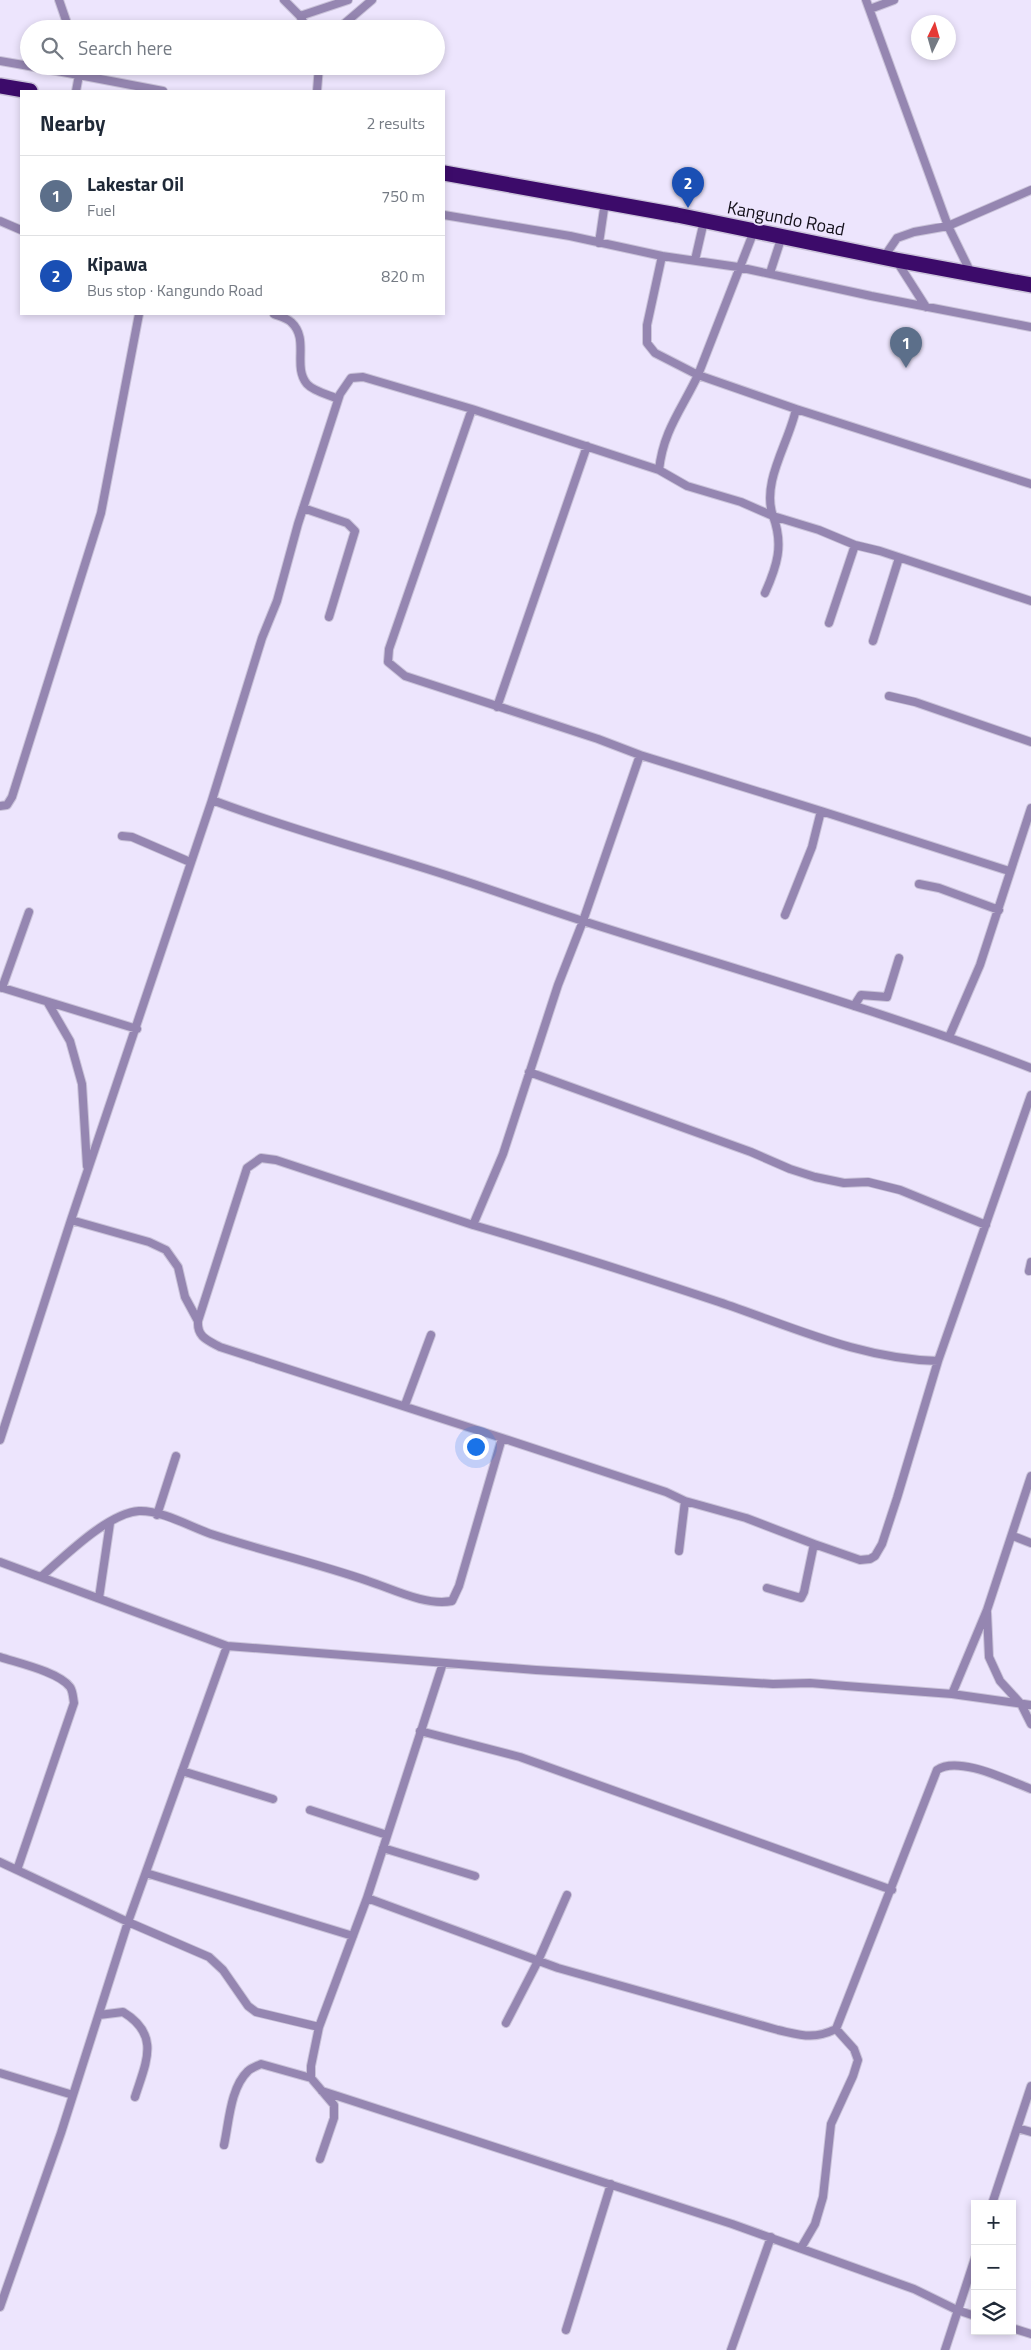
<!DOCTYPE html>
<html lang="en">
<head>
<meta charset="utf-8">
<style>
  body { margin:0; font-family:"Titillium Web",sans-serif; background:#f2f2f3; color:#1f2937 }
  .controls { position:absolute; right:15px; bottom:15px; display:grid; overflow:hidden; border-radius:0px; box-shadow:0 2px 8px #0003 }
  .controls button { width:45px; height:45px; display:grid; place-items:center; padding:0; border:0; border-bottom:1px solid #e0e1e3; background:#fff; color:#1f2937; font:25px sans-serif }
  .compass { position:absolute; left:911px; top:15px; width:45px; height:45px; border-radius:50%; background:#fff; box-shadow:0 2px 8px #0003; rotate:5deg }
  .you { position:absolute; left:475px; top:1446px; width:18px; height:18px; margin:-12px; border:4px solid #fff; border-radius:50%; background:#1a73e8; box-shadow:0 0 0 8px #1a73e833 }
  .badge { display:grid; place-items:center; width:32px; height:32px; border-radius:50%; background:#24934c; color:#fff; font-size:16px; font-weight:700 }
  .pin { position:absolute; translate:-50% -41px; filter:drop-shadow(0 1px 2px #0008) }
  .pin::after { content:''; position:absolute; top:26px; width:18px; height:15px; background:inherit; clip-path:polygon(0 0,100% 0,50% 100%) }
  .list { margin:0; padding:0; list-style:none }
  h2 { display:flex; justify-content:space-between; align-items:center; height:65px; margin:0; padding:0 20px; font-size:21px }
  h2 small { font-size:16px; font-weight:400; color:#747a83 }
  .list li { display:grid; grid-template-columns:32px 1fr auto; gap:15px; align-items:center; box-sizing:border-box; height:80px; padding:0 20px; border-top:1px solid #e0e1e3 }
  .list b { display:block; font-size:19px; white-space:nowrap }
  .list p { margin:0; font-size:16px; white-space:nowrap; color:#747a83 }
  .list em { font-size:16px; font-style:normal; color:#747a83 }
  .icon { flex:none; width:28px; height:28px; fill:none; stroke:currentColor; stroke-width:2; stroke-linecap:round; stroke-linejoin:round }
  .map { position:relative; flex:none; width:1031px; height:2350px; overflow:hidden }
  .search { position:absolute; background:#fff; box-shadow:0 2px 8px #0003; left:20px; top:20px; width:425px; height:55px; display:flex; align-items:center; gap:12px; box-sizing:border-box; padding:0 18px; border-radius:28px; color:#747a83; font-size:19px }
  .panel { position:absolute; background:#fff; box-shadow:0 2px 8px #0003; left:20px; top:90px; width:425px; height:225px; border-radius:0px }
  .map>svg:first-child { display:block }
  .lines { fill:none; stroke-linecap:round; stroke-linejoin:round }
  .street-casing { stroke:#cac3d9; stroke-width:10 }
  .highway-casing { stroke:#cac3d9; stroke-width:18 }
  .street { stroke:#9586b1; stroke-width:8 }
  .highway { stroke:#3c0b6a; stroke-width:15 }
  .labels { text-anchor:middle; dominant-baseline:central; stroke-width:4; stroke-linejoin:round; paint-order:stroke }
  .street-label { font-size:18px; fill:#13101a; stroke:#ede5fd }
</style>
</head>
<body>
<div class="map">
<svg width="1031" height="2350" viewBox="0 0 1031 2350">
  <rect width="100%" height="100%" fill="#ede5fd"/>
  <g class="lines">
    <defs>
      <path id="street" d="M59,0L69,29
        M284,0L300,16L307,29
        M866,0L948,226L971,273
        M870,9L894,0
        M300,16L348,0
        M338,29L372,0
        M0,61L29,66
        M29,66L79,75L78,66
        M76,91L79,75L163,91
        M317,91L319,66
        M444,215L570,236L662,256L738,267L871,296L1031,327
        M0,221L21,230
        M754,231L698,375L796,409
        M599,243L605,202
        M884,257L897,238L914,232L948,226L1031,190
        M695,260L704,221
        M896,260L926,307
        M770,273L782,236
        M274,314C279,316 287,318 291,322C310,339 292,366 307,384C313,391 329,395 338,399
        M472,409L389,649L388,662L405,676L598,739L640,755
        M659,470C663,431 682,409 698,375L655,353L647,343V325L662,256
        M303,508L347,523L355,531L329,617
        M855,545L880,551L1031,601
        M829,623L855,545L819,530L773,516C761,482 789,443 796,409L1031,484
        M873,641L899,558
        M889,696L915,702L1031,742
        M497,707L587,446
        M212,800L262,638L277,601L298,524L340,394L351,378L363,377L472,409L659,470L687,486L741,502L773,516C784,545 777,566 765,593
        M0,806L7,805L12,797L101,513L139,314
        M122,836L132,837L190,862
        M919,884L939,888L999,910
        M785,915L812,847L821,811L1009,871
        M0,987L137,1029
        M2,988L29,912
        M48,1003L70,1041L82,1084L87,1166
        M854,1006L861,995L887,997L899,958
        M949,1037L980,965L1031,808
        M529,1072L751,1152L790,1169L815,1177L844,1183L868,1182L900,1190L986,1225
        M71,1220L149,1242L166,1250L178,1267L185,1297L198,1321
        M473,1225C556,1249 638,1275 719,1302C793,1327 860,1359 938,1361L1031,1095
        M1029,1271L1031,1262
        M405,1405L431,1335
        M502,1438L666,1492L685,1501L679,1551
        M0,1440L71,1220L212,800C291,830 372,851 452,877C496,891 539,907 583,921C733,969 884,1011 1031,1068
        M685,1501L746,1518L814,1544L804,1592L801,1598L767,1588
        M157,1515L176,1456
        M1013,1536L1031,1543
        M814,1544L860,1560L870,1559L875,1556L882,1544L897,1498L938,1361
        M0,1562L227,1646L536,1670L773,1684L810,1683L846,1686L952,1694L1031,1705
        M42,1576C65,1556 108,1513 139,1511C161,1510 191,1527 211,1534C263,1551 316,1563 368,1581C393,1589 425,1606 452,1601L459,1586L502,1438L220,1347C207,1340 197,1337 198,1321L247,1168L261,1158L276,1160L473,1225L503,1154L558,985L583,921L640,755L821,811
        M99,1598L110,1523
        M987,1612L989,1657L1000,1681L1021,1704L1031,1724
        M0,1657C18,1663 59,1672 70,1687C73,1691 73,1698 74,1703L17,1870
        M952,1694L987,1610L1031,1476
        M420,1731L520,1757L892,1890
        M182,1771L273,1799
        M310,1810L387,1835
        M383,1848L475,1876
        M0,1862L128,1922L209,1957L223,1970L248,2006L256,2012L319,2027
        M146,1873L353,1936
        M367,1898L558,1968L778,2030C801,2035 813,2040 836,2029L937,1770C958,1755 1009,1781 1031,1789
        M99,2015L123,2012C161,2035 146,2062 135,2097
        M506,2023L538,1961L567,1895
        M0,2073L73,2095
        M322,2091L732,2224L914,2289L957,2310L975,2316
        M1017,2128L1031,2132
        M224,2145C229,2123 230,2088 248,2071C251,2068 257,2066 261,2064L311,2078
        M320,2159L334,2118V2105L311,2078V2066L319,2027L367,1898L443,1663
        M992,2204L1031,2086
        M801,2248L815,2224L823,2197L831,2124L853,2076L858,2060L854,2049L836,2029
        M0,2307L61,2133L128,1922L227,1646
        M1012,2328L1031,2334
        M566,2330L611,2184
        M731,2350L771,2237
        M945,2350L975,2258"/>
      <path id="highway" d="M0,86L30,91
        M444,173L677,215L896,260L1031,285"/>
    </defs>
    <use href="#street" class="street-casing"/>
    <use href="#highway" class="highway-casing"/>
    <use href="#street" class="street"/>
    <use href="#highway" class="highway"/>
  </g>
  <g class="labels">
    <g class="street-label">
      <text transform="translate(786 218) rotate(11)">Kangundo Road</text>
    </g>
  </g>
</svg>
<div class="controls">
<button>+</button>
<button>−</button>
<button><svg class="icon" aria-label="layers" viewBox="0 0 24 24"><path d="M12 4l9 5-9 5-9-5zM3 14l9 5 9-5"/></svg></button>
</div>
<svg class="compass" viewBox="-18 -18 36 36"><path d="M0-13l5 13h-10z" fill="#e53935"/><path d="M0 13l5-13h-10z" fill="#747a83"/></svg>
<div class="you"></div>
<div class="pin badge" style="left:906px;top:368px;background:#5c6f8a">1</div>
<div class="pin badge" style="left:688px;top:208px;background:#1a4fb4">2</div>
<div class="search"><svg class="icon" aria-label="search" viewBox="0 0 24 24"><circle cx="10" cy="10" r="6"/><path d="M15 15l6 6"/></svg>Search here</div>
<section class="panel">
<h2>Nearby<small>2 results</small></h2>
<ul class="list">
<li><span class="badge" style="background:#5c6f8a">1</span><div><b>Lakestar Oil</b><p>Fuel</p></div><em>750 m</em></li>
<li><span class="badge" style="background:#1a4fb4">2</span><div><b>Kipawa</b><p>Bus stop · Kangundo Road</p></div><em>820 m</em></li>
</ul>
</section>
</div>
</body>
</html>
